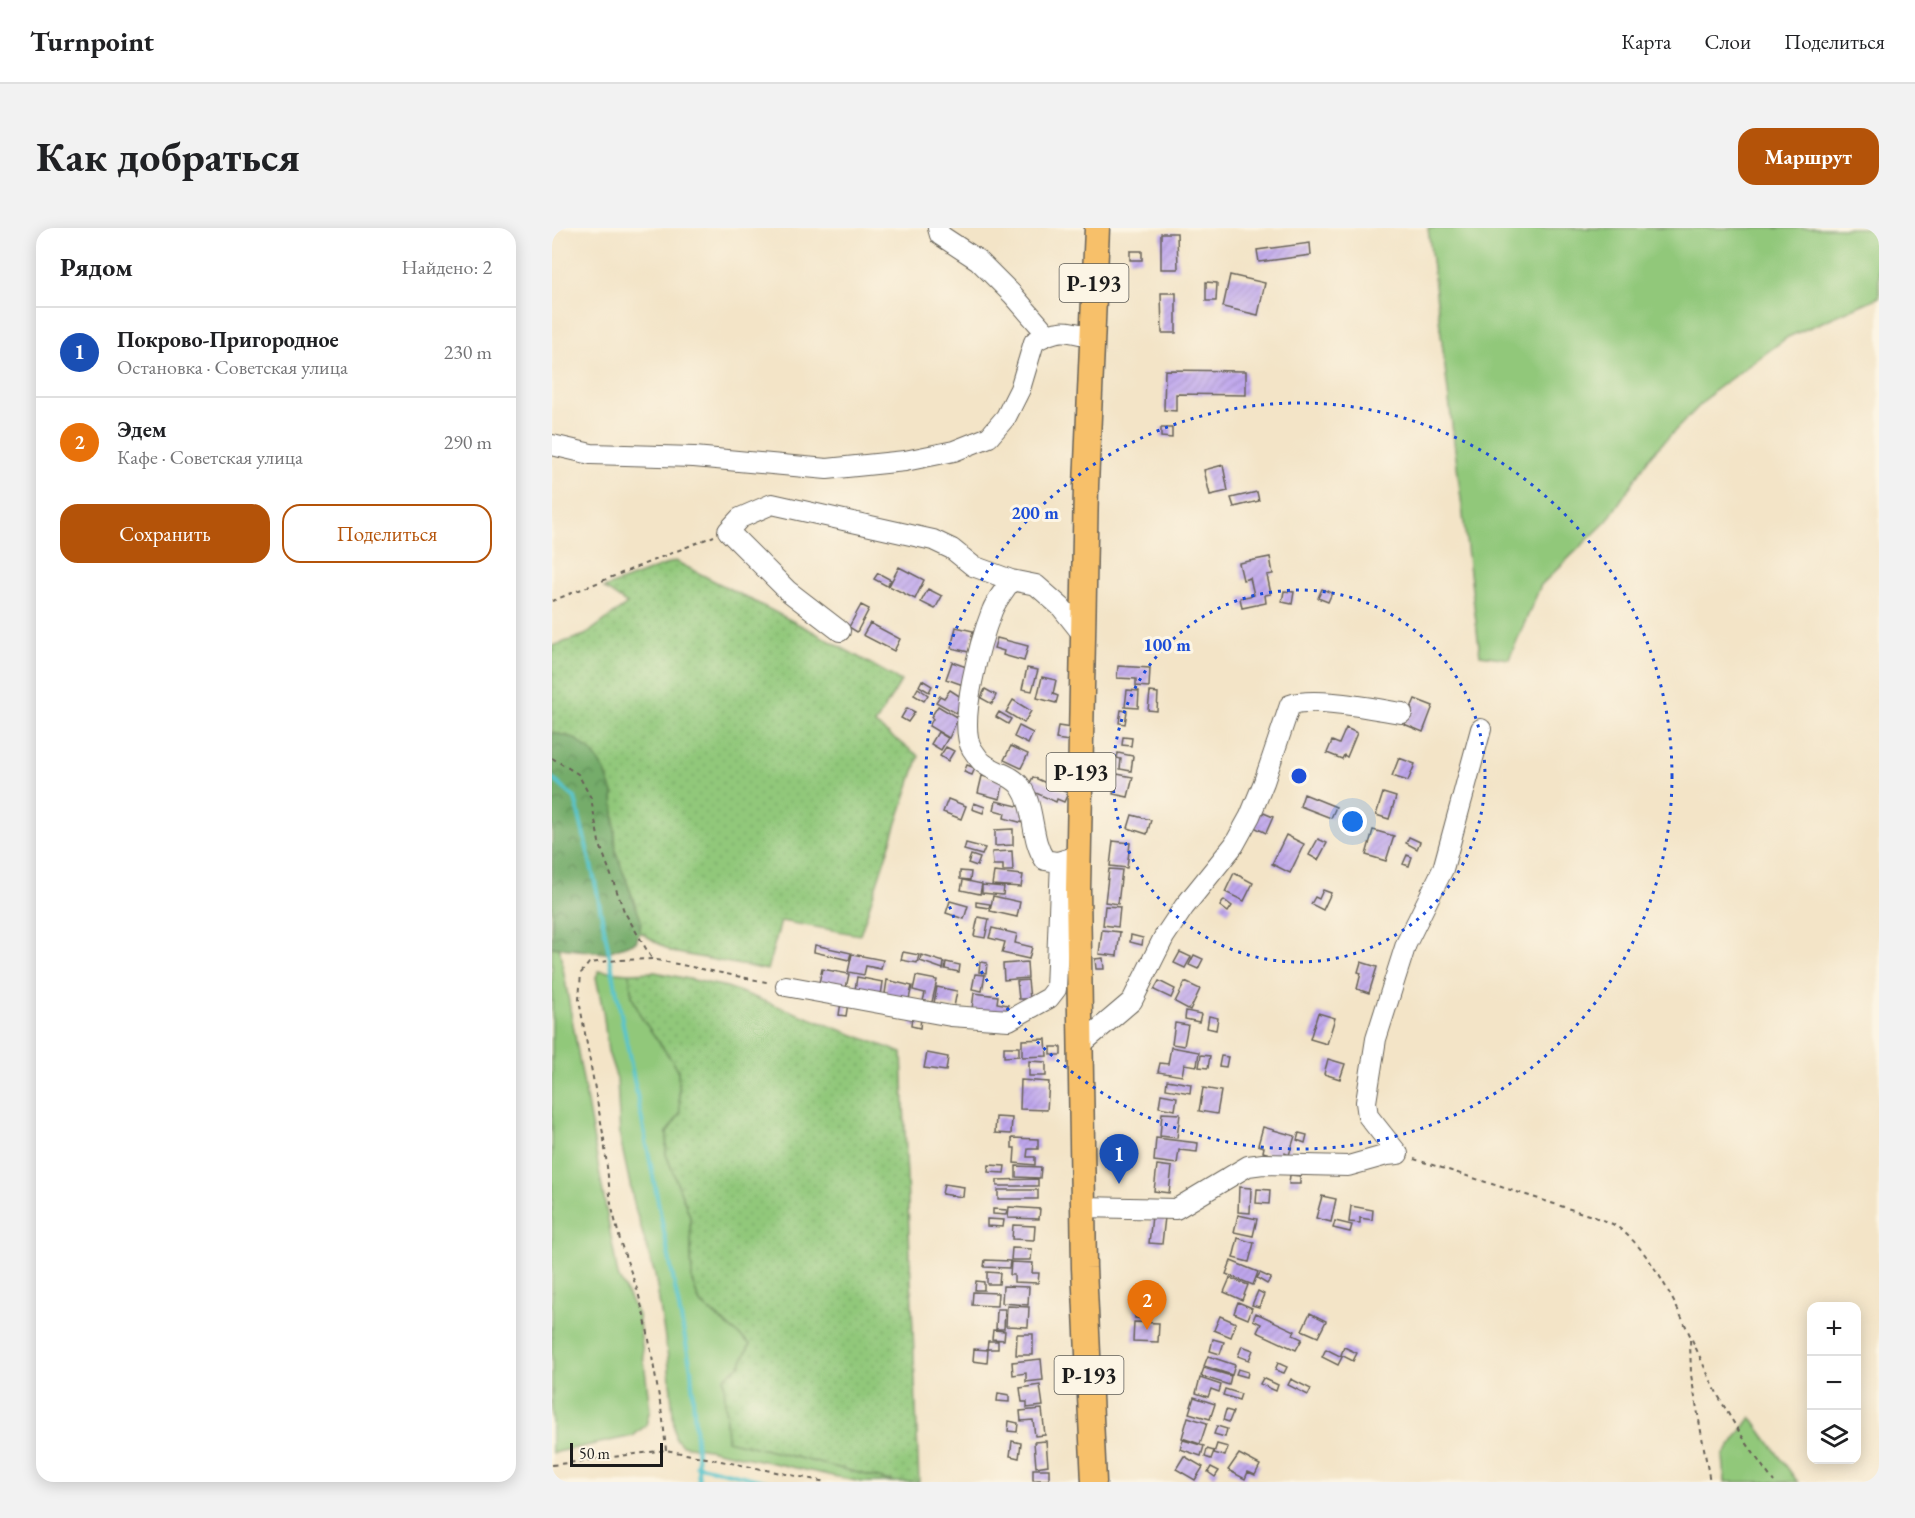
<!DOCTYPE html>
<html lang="ru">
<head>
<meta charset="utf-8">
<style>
  body { margin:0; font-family:"EB Garamond",serif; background:#f2f2f2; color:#202124 }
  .controls { position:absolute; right:18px; bottom:18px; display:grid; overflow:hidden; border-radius:12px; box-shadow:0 3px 15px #0003 }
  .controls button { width:54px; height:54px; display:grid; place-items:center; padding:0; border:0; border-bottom:2px solid #e0e0e0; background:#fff; color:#202124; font:30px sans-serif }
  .scale { position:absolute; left:18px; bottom:15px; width:93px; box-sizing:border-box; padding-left:6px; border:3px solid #1c1c1c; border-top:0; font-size:16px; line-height:21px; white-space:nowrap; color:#1c1c1c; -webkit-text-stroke:4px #fcf5e5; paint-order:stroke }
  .you { position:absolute; left:801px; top:594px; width:21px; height:21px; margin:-15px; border:4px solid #fff; border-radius:50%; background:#1a73e8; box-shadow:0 0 0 9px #1a73e833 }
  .badge { display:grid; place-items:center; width:39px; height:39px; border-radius:50%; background:#b45309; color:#fff; font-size:20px; font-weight:700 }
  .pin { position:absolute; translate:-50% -50px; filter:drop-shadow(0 2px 3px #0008) }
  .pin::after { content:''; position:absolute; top:32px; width:21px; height:18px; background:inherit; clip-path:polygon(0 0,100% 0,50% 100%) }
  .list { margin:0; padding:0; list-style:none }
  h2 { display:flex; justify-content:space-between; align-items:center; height:78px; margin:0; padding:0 24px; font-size:26px }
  h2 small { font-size:20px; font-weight:400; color:#757577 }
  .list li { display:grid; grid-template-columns:39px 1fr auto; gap:18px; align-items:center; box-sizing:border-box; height:90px; padding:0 24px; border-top:2px solid #e0e0e0 }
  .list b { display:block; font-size:22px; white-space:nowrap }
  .list p { margin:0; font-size:20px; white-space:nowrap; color:#757577 }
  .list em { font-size:20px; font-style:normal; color:#757577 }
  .actions { display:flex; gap:12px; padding:18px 24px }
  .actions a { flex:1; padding:14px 0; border:2px solid #b45309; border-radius:18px; text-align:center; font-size:21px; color:#b45309 }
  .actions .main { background:#b45309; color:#fff }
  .icon { flex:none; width:33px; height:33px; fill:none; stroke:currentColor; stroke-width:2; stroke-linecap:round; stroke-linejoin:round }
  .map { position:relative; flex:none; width:1327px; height:1254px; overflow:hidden; border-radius:18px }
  header { display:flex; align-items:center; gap:36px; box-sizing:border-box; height:84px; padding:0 30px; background:#fff; border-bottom:2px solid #e0e0e0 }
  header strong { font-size:28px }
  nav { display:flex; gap:33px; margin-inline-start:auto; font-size:21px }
  .intro { display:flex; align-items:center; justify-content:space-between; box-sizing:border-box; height:144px; padding:0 36px }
  h1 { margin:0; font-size:42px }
  .button { padding:15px 27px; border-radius:18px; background:#b45309; color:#fff; font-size:21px; font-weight:700 }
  main { display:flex; gap:36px; padding:0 36px }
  aside { flex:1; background:#fff; border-radius:18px; box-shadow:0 3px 15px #0003 }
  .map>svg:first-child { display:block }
  .green { fill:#91c87a; stroke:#56724b; stroke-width:1.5 }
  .forest { fill:url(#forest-crowns); stroke:#486443; stroke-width:1.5 }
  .garden { fill:url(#garden-dots); stroke:#56724b; stroke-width:1.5 }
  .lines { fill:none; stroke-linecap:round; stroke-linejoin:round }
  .stream { stroke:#58c5cc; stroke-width:4 }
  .building { fill:url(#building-hatch) }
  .minor-casing { stroke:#676258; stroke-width:22 }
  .major-casing { stroke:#676258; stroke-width:27 }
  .path { stroke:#676258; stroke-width:2; stroke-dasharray:4.5 4.5; stroke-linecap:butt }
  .minor { stroke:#fff; stroke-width:20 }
  .major { stroke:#f7c06b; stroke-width:24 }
  .ring { fill:none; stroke:#1d4ed8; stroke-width:3; stroke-dasharray:3 6 }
  .labels { text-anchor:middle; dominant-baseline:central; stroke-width:6; stroke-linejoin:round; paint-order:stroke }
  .shield { fill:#fcf5e5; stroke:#5f5d58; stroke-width:1.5 }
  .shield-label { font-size:22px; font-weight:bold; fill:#1c1c1c }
  .centre { fill:#1d4ed8; stroke:#fcf5e5; stroke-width:3 }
  .ring-label { font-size:18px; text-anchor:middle; font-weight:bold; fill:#1d4ed8; stroke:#fcf5e5; stroke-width:6; stroke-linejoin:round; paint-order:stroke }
</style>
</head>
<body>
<header>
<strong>Turnpoint</strong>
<nav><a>Карта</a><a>Слои</a><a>Поделиться</a></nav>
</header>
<div class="intro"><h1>Как добраться</h1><a class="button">Маршрут</a></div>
<main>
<aside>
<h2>Рядом<small>Найдено: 2</small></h2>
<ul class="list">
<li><span class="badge" style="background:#1a4fb4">1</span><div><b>Покрово-Пригородное</b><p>Остановка · Советская улица</p></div><em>230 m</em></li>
<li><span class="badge" style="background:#e8710a">2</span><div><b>Эдем</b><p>Кафе · Советская улица</p></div><em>290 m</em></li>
</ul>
<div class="actions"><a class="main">Сохранить</a><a>Поделиться</a></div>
</aside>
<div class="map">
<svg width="1327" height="1254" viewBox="0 0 1327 1254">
  <defs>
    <pattern id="forest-crowns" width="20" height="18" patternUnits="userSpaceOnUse" patternTransform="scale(1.5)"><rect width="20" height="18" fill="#74ac6a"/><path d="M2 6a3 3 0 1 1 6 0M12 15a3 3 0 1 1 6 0" fill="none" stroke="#5e8b56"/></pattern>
    <pattern id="garden-dots" width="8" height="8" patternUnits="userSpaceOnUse" patternTransform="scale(1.5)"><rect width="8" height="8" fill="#91c87a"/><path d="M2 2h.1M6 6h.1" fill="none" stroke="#7cab69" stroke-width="1.8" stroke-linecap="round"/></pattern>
    <pattern id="building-hatch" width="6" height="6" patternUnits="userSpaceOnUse" patternTransform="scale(1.5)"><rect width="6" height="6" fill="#bfa7ed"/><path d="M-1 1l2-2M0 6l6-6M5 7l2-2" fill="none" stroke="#a48fcb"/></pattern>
  </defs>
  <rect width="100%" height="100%" fill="#fcf5e5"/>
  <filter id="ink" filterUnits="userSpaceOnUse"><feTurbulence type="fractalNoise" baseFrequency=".0167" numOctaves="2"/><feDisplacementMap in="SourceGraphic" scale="12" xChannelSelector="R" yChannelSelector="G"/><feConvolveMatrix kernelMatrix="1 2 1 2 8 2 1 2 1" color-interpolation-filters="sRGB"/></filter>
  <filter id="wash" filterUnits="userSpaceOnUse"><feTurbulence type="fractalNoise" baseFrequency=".008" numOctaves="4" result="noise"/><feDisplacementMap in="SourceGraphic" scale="24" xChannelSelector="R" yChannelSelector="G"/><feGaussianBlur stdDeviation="1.35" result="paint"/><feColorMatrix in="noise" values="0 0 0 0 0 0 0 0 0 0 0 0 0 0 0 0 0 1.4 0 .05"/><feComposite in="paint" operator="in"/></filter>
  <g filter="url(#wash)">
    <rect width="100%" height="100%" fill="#f3e4c7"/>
    <path class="green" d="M876,0H1327V69L1236,109L1163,162L1100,226L1055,293L989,357L957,431L928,427Z
      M7,718L66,1048L86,1087L98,1181L94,1197L81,1208L0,1225V719Z
      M47,743L77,745L80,768L89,789L126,841L128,886L115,904L114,926L138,988L140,1053L148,1075L198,1116L189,1136L172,1150L175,1212L343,1254H309L156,1221L130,1217L123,1210L116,1130L103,1047L83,980L68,910L65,851L56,824L51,783L44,749Z
      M1199,1189L1245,1253L1246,1254H1173L1171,1228Z"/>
    <path class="forest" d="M0,504L22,510L40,524L53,543L61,565L64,624L89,692L88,704L84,714L53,725L0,719Z"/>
    <path class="garden" d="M123,333L260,403L349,453L323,496L367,528L308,707L229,693L215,742L120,724L88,704L89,692L64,624L61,565L53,543L40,524L22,510L0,504V418L33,407L75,376L52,360Z
      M103,744L175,759L350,825L367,1254H343L175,1212L172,1150L189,1136L198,1116L148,1075L140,1053L138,988L114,926L115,904L128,886L126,841L89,789L80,768L77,745Z"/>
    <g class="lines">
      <path class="stream" d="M0,550L23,570L43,654L139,1141L147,1254
        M144,1237L216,1254"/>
    </g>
    <g id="blocks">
      <path class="building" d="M609,5H625L626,41H609Z
        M758,15L759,27L707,34L705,22Z
        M578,23H590V32H578Z
        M678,47L713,55L706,87L671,79Z
        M654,54L665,55L664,73H654Z
        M609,65H624V105H610Z
        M613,142L694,143V167L624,166V183L612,182Z
        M609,200H620V210L609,209Z
        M671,237L676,263L658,267L652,242Z
        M705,264L707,273L682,279L679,270Z
        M718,329L721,346L715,347L719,366L713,367L714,375L690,380L688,370L702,367L698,350L691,352L687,335Z
        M347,339L372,352L363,371L337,358Z
        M326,345L339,352L335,358L322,351Z
        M376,361L390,368L383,381L369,374Z
        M770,361L780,365L776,374L766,370Z
        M732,363L742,364L740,376L730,374Z
        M309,377L317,381L305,404L297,399Z
        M318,395L348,411L342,423L311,407Z
        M404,399L421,403L417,424L399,420Z
        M445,410L476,418L472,433L451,427L452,423L442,420Z
        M400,434L420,441L414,458L394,451Z
        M566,438L598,440L597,459L584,458V451L565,450Z
        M475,440L486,442L480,463L470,461Z
        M490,449L504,452L501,466L506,468L504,475L485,470Z
        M370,452L380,458L377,464L367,458Z
        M366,460L376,467L372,473L362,467Z
        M433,461L444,467L440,476L429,470Z
        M398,462L412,471L404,485L384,474L388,468L392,470Z
        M575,462L587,463L586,480L573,479Z
        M598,464L606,465L605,483L596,482Z
        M863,471L881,478L871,504L852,496Z
        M461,472L479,483L472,495L454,484Z
        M386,478L406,490L397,510L377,498L381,491L379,489Z
        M355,480L363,484L356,494L349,490Z
        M569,482L575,483L573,496L567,495Z
        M447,484L459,491L456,496L444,489Z
        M467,498L481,505L476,516L462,509Z
        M506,498L519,500L517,513L504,511Z
        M794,500L805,505L795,529L792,527L790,531L775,525L780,513L787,516Z
        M386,504L396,510L389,522L379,516Z
        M571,509L580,510L579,518L570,517Z
        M459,518L476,526L469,540L452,532Z
        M394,519L402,523L396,533L388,528Z
        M566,525L581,528L579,543L568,541L569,531L565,530Z
        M847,530L863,536L856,553L840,548Z
        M415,537L423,540L420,547L412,544Z
        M565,546L581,549L576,569L561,566Z
        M430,548L452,553L448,571L426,565Z
        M481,549L516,565L512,574L505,571L504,574L475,561Z
        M831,565L844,569L837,591L824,587Z
        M752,566L784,579L779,590L748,578Z
        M396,571L414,578L409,591L391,584Z
        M444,573L474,580L471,595L452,590L453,585L442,582Z
        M422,575L433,579L431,585L420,581Z
        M707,583L721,589L714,605L700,598Z
        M580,587L599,592L595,606L576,600Z
        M461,601V617L443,618V602Z
        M821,602L842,608L834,633L814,627Z
        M734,607L752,616L738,645L720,636Z
        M857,609L868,614L865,621L854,615Z
        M766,611L775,615L766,632L757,627Z
        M561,613L578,615L575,640L558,638Z
        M414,615L433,620L430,627L412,622Z
        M460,623L461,643H451V637H441L440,624Z
        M419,627L428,630L425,638L416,635Z
        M855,627L860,629L857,638L851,636Z
        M557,641L570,642L566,676L553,674Z
        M408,643L419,644L418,652L408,651Z
        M442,644L471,647L469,659L440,657Z
        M682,645L701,655L692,673L673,664Z
        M411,652L430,656L428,666L409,662Z
        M430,657L452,659L451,667L430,665Z
        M771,662L779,665L771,682L759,676L763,669L767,671Z
        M441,668L468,674L465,689L438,683Z
        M672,672L680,678L676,684L668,678Z
        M398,673L416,678L412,691L394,685Z
        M424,674L438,676L437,680L424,678Z
        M553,678L568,679L566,699L551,697Z
        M426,689L437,691L433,710L422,708Z
        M440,700L465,706L463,715L480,719L477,731L450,725L453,714L437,710Z
        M550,702L568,704L565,728L547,726Z
        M579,707L591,710L590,717L578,714Z
        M263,717L299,725L297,732L262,724Z
        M351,724L367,727L365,735L349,732Z
        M628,724L639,729L633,740L622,735Z
        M300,726L331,732L329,741L314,738L312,747L296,744Z
        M369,727L392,734L391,741L368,733Z
        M642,727L651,731L646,741L637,737Z
        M551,730L552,741H544L543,731Z
        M394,734L408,737L407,744L393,741Z
        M428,734L435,735L434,745L427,744Z
        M475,734L476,750L452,752L451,736Z
        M809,734L825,739L817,765L805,761L809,745L806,744Z
        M270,741L297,746L294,760L267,755Z
        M423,746L433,747L430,763L420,761Z
        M364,748L385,752L380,774L371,773L373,765L361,762Z
        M305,749L331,754L329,767L303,762Z
        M335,752L360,758L357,771L333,766Z
        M476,752L478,771H467L465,753Z
        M607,753L623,761L619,770L602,762Z
        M633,754L648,761L638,782L623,774Z
        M385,759L405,763L402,779L382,775Z
        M422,765L446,768L445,775L456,777L454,786L420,781Z
        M289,774L296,775L294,788L287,787Z
        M634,783L649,786L647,794L633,791Z
        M766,785L783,790L775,816L758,811Z
        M360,787L369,789L368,800L359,798Z
        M657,788L666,790L664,802L655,800Z
        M623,795L636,797L632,818L620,816Z
        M494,811L495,828L470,829V812Z
        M452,819H467V828L452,829Z
        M499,819H509V827H499Z
        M619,819L647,824L645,838L632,836L630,848L606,844L608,835L616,836Z
        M375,825L396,829L394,843L372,840Z
        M649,827L658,828L656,840L647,839Z
        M669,828L676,829L674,839L667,838Z
        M776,831L793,836L788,851L772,846Z
        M477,833L494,834V848H477Z
        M469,852L497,854L495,882L468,881Z
        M615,852L639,856L638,865L614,861Z
        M651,860L669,863L665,886L647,883Z
        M609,866L625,869L623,882L607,879Z
        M610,885L628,886L625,910L608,908Z
        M444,889L460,890L459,906L443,905Z
        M711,899L743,908L737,927L733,925L732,930L711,924L712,919L706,917Z
        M747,905L755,907L753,915L745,912Z
        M460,910L486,911V921H476L475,929H483V937L462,935L463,920H460Z
        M604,910L646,915L645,924L627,922L625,936L602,933Z
        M437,937L453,938L452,945L436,944Z
        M605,937L620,939L617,965L602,963Z
        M464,938L489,939L488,950L464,949Z
        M738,947L748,948V956H737Z
        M486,951V958H445V952Z
        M392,956L412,959L411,969L390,966Z
        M687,959L699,960L698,985L686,984Z
        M705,961L718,962L717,976L704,975Z
        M446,962H486V971H446Z
        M770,968L784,971L779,994L764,990Z
        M799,978L821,982L820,992L808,990V995L797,994Z
        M457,979L488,981L487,991L456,990Z
        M441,981L455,982L454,987L441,986Z
        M686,987L705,991L701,1008L682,1004Z
        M600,988L613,989L610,1016L597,1015Z
        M435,991L452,992L451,999L435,998Z
        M783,993L800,997L798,1004L781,1000Z
        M461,997L483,998L482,1012L460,1011Z
        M686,1010L702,1015L697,1034L681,1030Z
        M460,1020L480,1021L479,1032H459Z
        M433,1032L458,1033L457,1040L432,1039Z
        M679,1033L706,1044L701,1057L674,1046Z
        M459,1034L481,1035L480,1045H487L486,1055L462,1054V1047H458Z
        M435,1044L448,1045L447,1056H435Z
        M708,1045L719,1050L715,1056L705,1050Z
        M678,1050L696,1057L690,1072L672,1064Z
        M424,1053L432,1054V1062H423Z
        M451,1058L477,1059L476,1077L450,1075Z
        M706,1063L712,1066L707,1079L700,1077Z
        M421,1064L446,1065L445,1078L420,1077Z
        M686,1074L700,1080L696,1091L682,1085Z
        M455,1078L477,1079L476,1099L454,1098Z
        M583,1080L595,1081V1091L583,1090Z
        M445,1081H453L452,1101H444Z
        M704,1085L743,1103L741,1107L750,1111L744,1122L705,1104L709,1096L701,1092Z
        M758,1085L774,1093L766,1109L750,1102Z
        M668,1088L684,1095L679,1109L662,1102Z
        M582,1094L607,1095L606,1114L581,1113Z
        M441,1102L453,1103L452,1112L440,1111Z
        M465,1106H481V1127H464Z
        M661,1111L672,1114L668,1126L658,1123Z
        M436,1113H446V1121H435Z
        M690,1118L701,1122L697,1132L686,1128Z
        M792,1119L805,1125L801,1133L789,1127Z
        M422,1121L436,1122L435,1135L421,1133Z
        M774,1121L790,1129L786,1137L770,1129Z
        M656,1128L683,1137L680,1147L652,1138Z
        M489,1131L491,1152L474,1154V1145L461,1147L460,1134Z
        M726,1135L735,1139L732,1145L723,1142Z
        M652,1140L679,1148L677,1157L649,1148Z
        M686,1141L696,1144L695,1149L684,1146Z
        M648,1150L669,1157L667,1164L659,1161L656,1169L644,1165Z
        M711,1150L726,1157L724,1163L708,1156Z
        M739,1151L759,1161L756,1167L736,1157Z
        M488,1157L491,1178L475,1180V1174H470L468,1160Z
        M673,1161L689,1166L687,1172L671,1167Z
        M446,1165L457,1167V1174L445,1173Z
        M642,1169L663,1176L658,1191L637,1185Z
        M490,1181L493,1207L483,1208L481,1192L469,1193L468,1183Z
        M674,1182L681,1184L677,1194L671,1192Z
        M636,1189L655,1195L648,1216L630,1210Z
        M457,1193L466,1195L465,1204L456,1203Z
        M665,1198L675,1201L673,1209L662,1206Z
        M631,1212L652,1218L649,1228L628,1221Z
        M460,1213L469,1215L467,1230L458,1228Z
        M494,1213L496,1237L484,1239L482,1214Z
        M665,1216L676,1219L673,1228L662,1225Z
        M655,1221L662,1223L659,1231L653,1229Z
        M687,1226L708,1237L703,1247L696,1244L693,1251L676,1242Z
        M632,1228L651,1239L643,1252L624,1241Z
        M659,1239L667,1243L663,1249L656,1244Z
        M481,1241H497V1252H481Z"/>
    </g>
  </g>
  <g filter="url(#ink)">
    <use href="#blocks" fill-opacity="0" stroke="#676258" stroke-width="1.5"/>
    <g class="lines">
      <defs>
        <path id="minor" d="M386,0L388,7L426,32L461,67L495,106
          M0,217L39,226L142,229L275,241L353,233L402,223L437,209L454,189L468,161L482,114C505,100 514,102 539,109
          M459,352C453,362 444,372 440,383C429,411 405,495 420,521C423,525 427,532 431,535C443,545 460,546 469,559C484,581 478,611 493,632L505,634L519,630
          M288,403L236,363L176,303L188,290L220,276L381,312L400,321L421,338L459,352L484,357L509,379L532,408
          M234,758L399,788L457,792L497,770L504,761L509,633
          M527,818L580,773L612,709L632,679L682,617L698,588L712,554L738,477C762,468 823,481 850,485
          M846,926L816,888L814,874L824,811L854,716L891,641L929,501
          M530,979L624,981L696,938L711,936L796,938L835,927L846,926"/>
        <path id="major" d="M542,1254L532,1040L526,662L534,258L545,0"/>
      </defs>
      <use href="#minor" class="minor-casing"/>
      <use href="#major" class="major-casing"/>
      <path class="path" d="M0,373L162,308
        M0,530L26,546L39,570L47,614L72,683L100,731
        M862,931L1043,989C1049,992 1058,994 1064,998C1112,1031 1140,1118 1167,1169C1183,1199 1202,1227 1222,1254
        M1138,1112L1139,1147L1158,1254
        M114,1222L111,1192L95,1100L86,1064L69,1016L59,976L52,911L27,772L29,745L37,735L68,732L100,731L219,755
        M0,1237L114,1222L274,1254"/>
      <use href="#minor" class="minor"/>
      <use href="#major" class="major"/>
    </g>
  </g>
  <g class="ring">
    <circle cx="747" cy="548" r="186"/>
    <circle cx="747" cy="548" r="373"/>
  </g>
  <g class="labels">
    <g class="shield">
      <rect x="507.5" y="36" width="69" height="38" rx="4.5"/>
      <rect x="494.5" y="525" width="69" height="38" rx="4.5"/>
      <rect x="502.5" y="1128" width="69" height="38" rx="4.5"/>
    </g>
    <g class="shield-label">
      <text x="542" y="55">Р-193</text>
      <text x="529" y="544">Р-193</text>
      <text x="537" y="1147">Р-193</text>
    </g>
  </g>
  <circle cx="747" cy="548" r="9" class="centre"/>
  <g class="ring-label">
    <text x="483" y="291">200 m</text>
    <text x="615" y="423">100 m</text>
  </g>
</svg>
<div class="controls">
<button>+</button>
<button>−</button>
<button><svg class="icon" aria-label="layers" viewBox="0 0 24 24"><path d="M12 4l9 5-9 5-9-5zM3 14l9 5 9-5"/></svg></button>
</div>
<div class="scale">50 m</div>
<div class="you"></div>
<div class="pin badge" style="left:567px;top:956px;background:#1a4fb4">1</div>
<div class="pin badge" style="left:595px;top:1102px;background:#e8710a">2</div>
</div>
</main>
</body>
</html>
